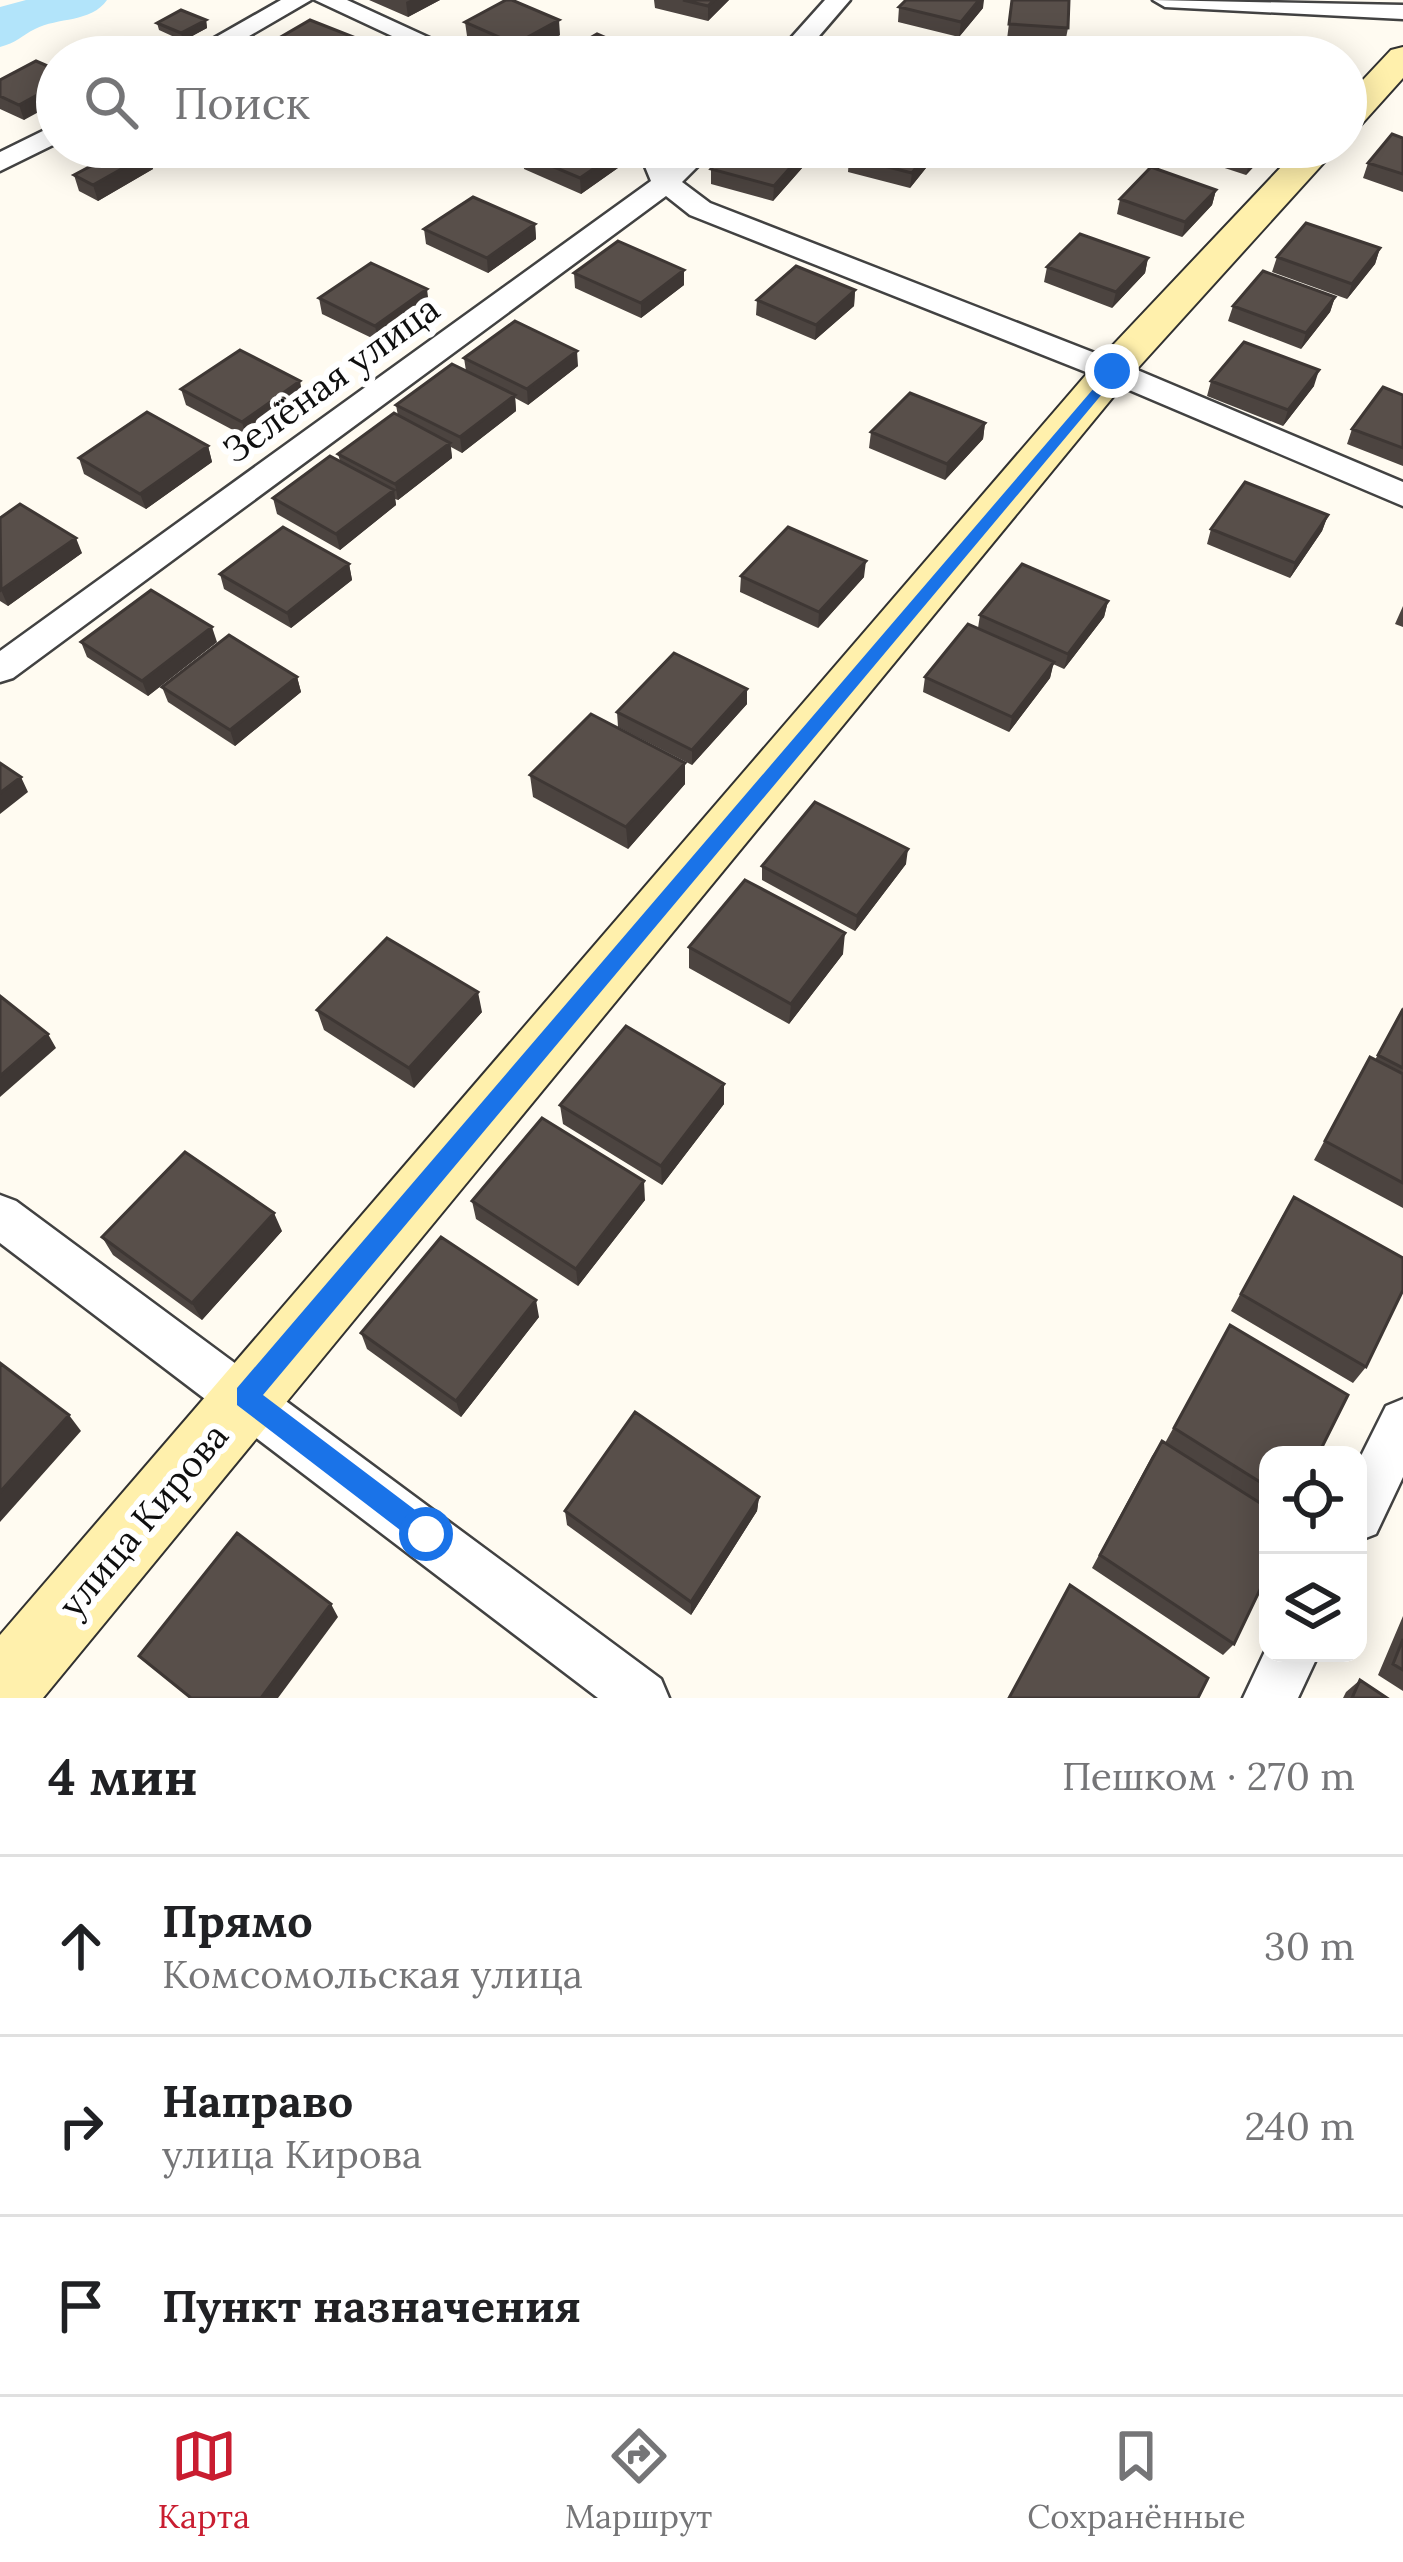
<!DOCTYPE html>
<html lang="ru">
<head>
<meta charset="utf-8">
<style>
  body { margin:0; font-family:Lora,serif; background:#f6f6f6; color:#202124 }
  .controls { position:absolute; right:36px; bottom:36px; display:grid; overflow:hidden; border-radius:24px; box-shadow:0 6px 30px #0003 }
  .controls button { width:108px; height:108px; display:grid; place-items:center; padding:0; border:0; border-bottom:3px solid #e0e0e0; background:#fff; color:#202124; font:60px sans-serif }
  .stop { position:absolute; width:36px; height:36px; margin:-27px; border:9px solid #1a73e8; border-radius:50%; background:#fff }
  .stop.end { background:#1a73e8; border-color:#fff; box-shadow:0 3px 12px #0008 }
  .list { margin:0; padding:0; list-style:none }
  h2 { display:flex; justify-content:space-between; align-items:center; height:156px; margin:0; padding:0 48px; font-size:51px }
  h2 small { font-size:39px; font-weight:400; color:#757577 }
  .list li { display:grid; grid-template-columns:78px 1fr auto; gap:36px; align-items:center; box-sizing:border-box; height:180px; padding:0 48px; border-top:3px solid #e0e0e0 }
  .list b { display:block; font-size:45px; white-space:nowrap }
  .list p { margin:0; font-size:39px; white-space:nowrap; color:#757577 }
  .list em { font-size:39px; font-style:normal; color:#757577 }
  .icon { flex:none; width:66px; height:66px; fill:none; stroke:currentColor; stroke-width:2; stroke-linecap:round; stroke-linejoin:round }
  .map { position:relative; flex:none; width:1403px; height:1698px; overflow:hidden }
  .search { position:absolute; background:#fff; box-shadow:0 6px 30px #0003; left:36px; right:36px; top:36px; height:132px; display:flex; align-items:center; gap:30px; box-sizing:border-box; padding:0 42px; border-radius:66px; color:#757577; font-size:45px }
  .sheet { height:696px; background:#fff }
  nav { display:flex; justify-content:space-around; align-items:center; box-sizing:border-box; height:168px; border-top:3px solid #e0e0e0; background:#fff; font-size:33px; color:#757577 }
  nav a { display:grid; justify-items:center; gap:6px }
  nav .on { color:#c91d30 }
  .map>svg:first-child { display:block }
  .lines { fill:none; stroke-linecap:round; stroke-linejoin:round }
  .river { fill:#b2e4fa; fill-rule:evenodd }
  .street-casing { stroke:#424242; stroke-width:5 }
  .secondary-casing { stroke:#313131; stroke-width:4 }
  .street { fill:#fff; fill-rule:evenodd }
  .secondary { fill:#fff0ac; fill-rule:evenodd }
  .wall { fill:#4c4440 }
  .shaded-wall { fill:#3e3734 }
  .building { fill:#584f4a; stroke:#3e3734; stroke-width:3 }
  .route { fill:#1a73e8 }
  .labels { text-anchor:middle; dominant-baseline:central; stroke-width:12; stroke-linejoin:round; paint-order:stroke }
  .street-label { font-size:36px; fill:#0f0f0f; stroke:#fff }
</style>
</head>
<body>
<div class="map">
<svg width="1403" height="1698" viewBox="0 0 1403 1698">
  <rect width="100%" height="100%" fill="#fffbf1"/>
  <g class="lines">
    <path class="river" d="M26,0H107C91,23 58,17 35,29C21,36 16,43 0,47V7Z"/>
    <defs>
      <path id="street" d="M281,0H311L213,57H181Z
        M315,0H347L471,57H437Z
        M825,0H850L801,57H774Z
        M1153,0L1403,5V19L1165,7Z
        M57,124V143L0,171V152Z
        M637,147H663L671,164L689,147H717L682,182L710,203L1123,364L1403,482V506L1101,378L690,215L666,196L13,678L0,682V651L651,181Z
        M0,1195L16,1201L661,1679L669,1698H598L0,1243Z
        M1403,1399V1477L1376,1534L1358,1541V1462L1386,1406Z
        M1268,1645V1653H1319L1298,1698H1243Z"/>
      <path id="secondary" d="M1403,47V78L1359,127L1346,130V98L1391,50Z
        M1300,147H1338L1127,380L43,1698H0V1635L1097,362Z"/>
    </defs>
    <use href="#street" class="street-casing"/>
    <use href="#secondary" class="secondary-casing"/>
    <use href="#street" class="street"/>
    <use href="#secondary" class="secondary"/>
  </g>
  <path class="wall" d="M369,0H440L408,17Z
    M654,0H729L708,21L655,8Z
    M1012,0L1068,28L1065,43L1007,39Z
    M899,7L983,8L959,37L898,22Z
    M206,20L207,28L183,41L159,30L157,23Z
    M465,22L560,35L520,57H513L467,36Z
    M279,38H356L359,53L352,57H293L281,52Z
    M57,70L24,120L0,109V80Z
    M1403,138V192L1363,178L1368,163Z
    M78,147L148,154L153,169L98,201L79,191L74,175L91,166L83,161Z
    M444,147H505L478,163Z
    M731,147H835L822,161L803,156V167L773,201L711,184V169Z
    M1183,147H1272L1246,175L1182,154Z
    M624,148L625,163L581,194L524,169L523,154Z
    M849,157L934,158L910,188L848,172Z
    M1216,190L1212,205L1182,237L1117,214L1120,199Z
    M535,224L536,239L488,273L426,244L424,229Z
    M1380,248L1375,264L1347,299L1272,272L1277,257Z
    M1148,258L1145,273L1112,308L1044,282L1047,267Z
    M574,273L684,285L641,318L575,288Z
    M855,290L854,306L815,340L756,315L757,300Z
    M1335,297L1330,312L1301,349L1228,321L1233,306Z
    M319,298L429,305L378,341L322,314Z
    M464,358L578,366L528,405L515,398L516,411L462,453L451,447L452,458L398,500L395,499L396,505L340,550L277,514L273,498L340,461L338,454L398,416L396,405L466,371Z
    M1211,381L1314,386L1283,426L1207,396Z
    M181,389L303,397L246,437L186,405Z
    M1403,395V466L1347,444L1352,429Z
    M985,423L983,439L945,480L869,448L871,432Z
    M208,446L212,462L146,509L84,474L79,458Z
    M1328,515L1322,531L1290,578L1207,544L1211,529Z
    M0,518L82,553L8,606L0,601Z
    M349,564L352,580L291,628L224,589L220,574Z
    M741,576L864,577L818,628L740,592Z
    M1108,601L1104,617L1064,669L1053,664L1050,678L1009,732L923,692L925,677L978,628L980,615Z
    M1403,606V627L1395,624Z
    M81,642H217L148,696L87,657Z
    M297,677L301,692L235,746L168,702L162,687Z
    M747,704L692,765L618,727L617,712Z
    M530,775L685,784L628,849L533,797Z
    M906,864L855,931L762,880V866Z
    M689,947L843,954L789,1024L689,968Z
    M1403,1007V1208L1314,1160L1359,1077L1375,1060Z
    M317,1010L482,1012L414,1088L324,1030Z
    M724,1084V1104L662,1185L563,1124L560,1105Z
    M645,1200L578,1286L476,1219L472,1201Z
    M1283,1215L1366,1367L1353,1383L1231,1311Z
    M282,1231L202,1320L113,1255L102,1237Z
    M539,1317L461,1417L367,1349L361,1333Z
    M1230,1325L1268,1455V1573L1234,1644L1223,1655L1092,1568L1152,1456L1162,1441L1165,1443Z
    M759,1497L757,1511L691,1615L567,1525L565,1511Z
    M1403,1616V1691L1378,1675Z
    M1360,1680L1387,1698H1343L1346,1692Z"/>
  <path class="shaded-wall" d="M410,0H440L408,17L406,2Z
    M714,0H729L708,21V6Z
    M979,0H984L983,8L959,37L961,22Z
    M206,20L207,28L183,41L181,33Z
    M559,20L560,35L516,57L515,44Z
    M356,38L359,53L352,57H325Z
    M57,84V102L24,120L19,105Z
    M478,147H505L478,163L476,148Z
    M823,147H835L822,161Z
    M932,147H935L934,158L910,188L912,173Z
    M1262,147H1272L1246,175L1250,160Z
    M624,148L625,163L581,194L580,178Z
    M804,152L803,167L773,201L774,186Z
    M148,154L153,169L98,201L93,185Z
    M1216,190L1212,205L1182,237L1185,222Z
    M535,224L536,239L488,273L487,258Z
    M1380,248L1375,264L1347,299L1352,284Z
    M1148,258L1145,273L1112,308L1116,292Z
    M684,270V285L641,318V303Z
    M427,289L429,305L378,341L375,326Z
    M855,290L854,306L815,340L816,325Z
    M1335,297L1330,312L1301,349L1306,333Z
    M577,351L578,366L528,405L527,389Z
    M1319,370L1314,386L1283,426L1288,410Z
    M300,381L303,397L246,437L242,422Z
    M515,395L516,411L462,453L460,437Z
    M985,423L983,439L945,480L947,464Z
    M450,443L452,458L398,500L395,484Z
    M208,446L212,462L146,509L140,494Z
    M394,490L396,505L340,550L336,534Z
    M1328,515L1322,531L1290,578L1295,563Z
    M76,538L82,553L8,606L1,590Z
    M866,561L864,577L818,628L819,612Z
    M349,564L352,580L291,628L287,613Z
    M1108,601L1104,617L1064,669L1068,654Z
    M212,627L217,642L148,696L142,681Z
    M1054,662L1050,678L1009,732L1012,717Z
    M297,677L301,692L235,746L230,730Z
    M747,689V704L692,765V750Z
    M685,763V784L628,849L626,827Z
    M21,777L28,792L0,814V793Z
    M908,849L906,864L855,931L857,916Z
    M845,933L843,954L789,1024L791,1004Z
    M478,992L482,1012L414,1088L409,1068Z
    M48,1034L56,1048L0,1097V1076Z
    M724,1084V1104L662,1185L661,1166Z
    M644,1181L645,1200L578,1286L576,1269Z
    M274,1213L282,1231L202,1320L192,1303Z
    M536,1300L539,1317L461,1417L456,1401Z
    M69,1415L81,1431L0,1522V1492Z
    M759,1497L757,1511L691,1615V1602Z
    M331,1604L338,1617L278,1698H261Z"/>
  <path class="building" d="M506,0H512L559,20L515,44L465,22Z
    M683,0H714L708,6Z
    M906,0H979L961,22L899,7Z
    M1012,0H1069L1068,28L1009,24Z
    M181,10L206,20L181,33L157,23Z
    M310,20L356,38L325,56L279,38Z
    M597,34L643,54L638,57H557Z
    M1280,38L1344,57H1260Z
    M36,61L57,70V84L19,105L0,96V80Z
    M1392,134L1403,138V174L1368,163Z
    M80,147H134L148,154L93,185L74,175L104,159Z
    M533,147H623L624,148L580,178L523,154Z
    M731,147H786L804,152L774,186L711,169Z
    M857,147H932L912,173L849,157Z
    M1211,147H1262L1250,160Z
    M1151,167L1216,190L1185,222L1120,199Z
    M473,197L535,224L487,258L424,229Z
    M1306,223L1380,248L1352,284L1277,257Z
    M1080,234L1148,258L1116,292L1047,267Z
    M618,241L684,270L641,303L574,273Z
    M371,263L427,289L375,326L319,298Z
    M796,266L855,290L816,325L757,300Z
    M1263,271L1335,297L1306,333L1233,306Z
    M515,321L577,351L527,389L464,358Z
    M1244,342L1319,370L1288,410L1211,381Z
    M240,350L300,381L242,422L181,389Z
    M452,364L515,395L460,437L396,405Z
    M1383,387L1403,395V448L1352,429Z
    M910,393L985,423L947,464L871,432Z
    M147,412L208,446L140,494L79,458Z
    M394,413L450,443L395,484L338,454Z
    M330,456L394,490L336,534L273,498Z
    M1245,482L1328,515L1295,563L1211,529Z
    M20,504L76,538L1,590L0,518Z
    M283,527L349,564L287,613L220,574Z
    M788,527L866,561L819,612L741,576Z
    M1022,564L1108,601L1068,654L980,615Z
    M151,590L212,627L142,681L81,642Z
    M968,624L1054,662L1012,717L925,677Z
    M229,635L297,677L230,730L162,687Z
    M674,653L747,689L692,750L617,712Z
    M591,714L685,763L626,827L530,775Z
    M0,763L21,777L0,793Z
    M815,802L908,849L857,916L762,866Z
    M745,880L845,933L791,1004L689,947Z
    M387,938L478,992L409,1068L317,1010Z
    M0,996L48,1034L0,1076Z
    M1403,1009V1068L1378,1055Z
    M626,1026L724,1084L661,1166L560,1105Z
    M1370,1057L1403,1074V1183L1325,1141Z
    M542,1118L644,1181L576,1269L472,1201Z
    M185,1152L274,1213L192,1303L102,1237Z
    M1294,1197L1403,1258V1290L1366,1367L1241,1294Z
    M441,1237L536,1300L456,1401L361,1333Z
    M1230,1325L1348,1395L1318,1455H1268V1487L1174,1428Z
    M0,1363L69,1415L0,1492Z
    M635,1412L759,1497L691,1602L565,1511Z
    M1162,1441L1268,1508V1573L1234,1644L1100,1555Z
    M237,1533L331,1604L261,1698H191L139,1656Z
    M1070,1585L1208,1678L1198,1698H1009Z
    M1403,1639V1670L1393,1664Z
    M1360,1680L1387,1698H1352Z"/>
  <path class="route" d="M1112,367L1118,368V375L263,1395L435,1525L439,1534L435,1543L426,1546L417,1543L237,1405V1388Z"/>
  <g class="labels">
    <g class="street-label">
      <text transform="translate(331 379) rotate(-36)">Зелёная улица</text>
      <text transform="translate(143 1520) rotate(-50)">улица Кирова</text>
    </g>
  </g>
</svg>
<div class="controls">
<button><svg class="icon" aria-label="locate" viewBox="0 0 24 24"><circle cx="12" cy="12" r="6"/><path d="M12 2v4M12 18v4M2 12h4M18 12h4"/></svg></button>
<button><svg class="icon" aria-label="layers" viewBox="0 0 24 24"><path d="M12 4l9 5-9 5-9-5zM3 14l9 5 9-5"/></svg></button>
</div>
<div class="stop" style="left:426px;top:1534px"></div>
<div class="stop end" style="left:1112px;top:371px"></div>
<div class="search"><svg class="icon" aria-label="search" viewBox="0 0 24 24"><circle cx="10" cy="10" r="6"/><path d="M15 15l6 6"/></svg>Поиск</div>
</div>
<section class="sheet">
<h2>4 мин<small>Пешком · 270 m</small></h2>
<ul class="list">
<li><svg class="icon" aria-label="ahead" viewBox="0 0 24 24"><path d="M12 20V5M6 11l6-6 6 6"/></svg><div><b>Прямо</b><p>Комсомольская улица</p></div><em>30 m</em></li>
<li><svg class="icon" aria-label="right" viewBox="0 0 24 24"><path d="M7 20v-9h11M14 6l5 5-5 5"/></svg><div><b>Направо</b><p>улица Кирова</p></div><em>240 m</em></li>
<li><svg class="icon" aria-label="arrive" viewBox="0 0 24 24"><path d="M6 21V4h12l-3 4 3 4H6"/></svg><div><b>Пункт назначения</b></div></li>
</ul>
</section>
<nav>
<a class="on"><svg class="icon" aria-label="map" viewBox="0 0 24 24"><path d="M3 6l6-2 6 2 6-2v14l-6 2-6-2-6 2zM9 4v14M15 6v14"/></svg>Карта</a>
<a><svg class="icon" aria-label="directions" viewBox="0 0 24 24"><path d="M12 3l9 9-9 9-9-9zM9 14v-3h6M13 9l2 2-2 2"/></svg>Маршрут</a>
<a><svg class="icon" aria-label="saved" viewBox="0 0 24 24"><path d="M7 4h10v16l-5-4-5 4z"/></svg>Сохранённые</a>
</nav>
</body>
</html>
